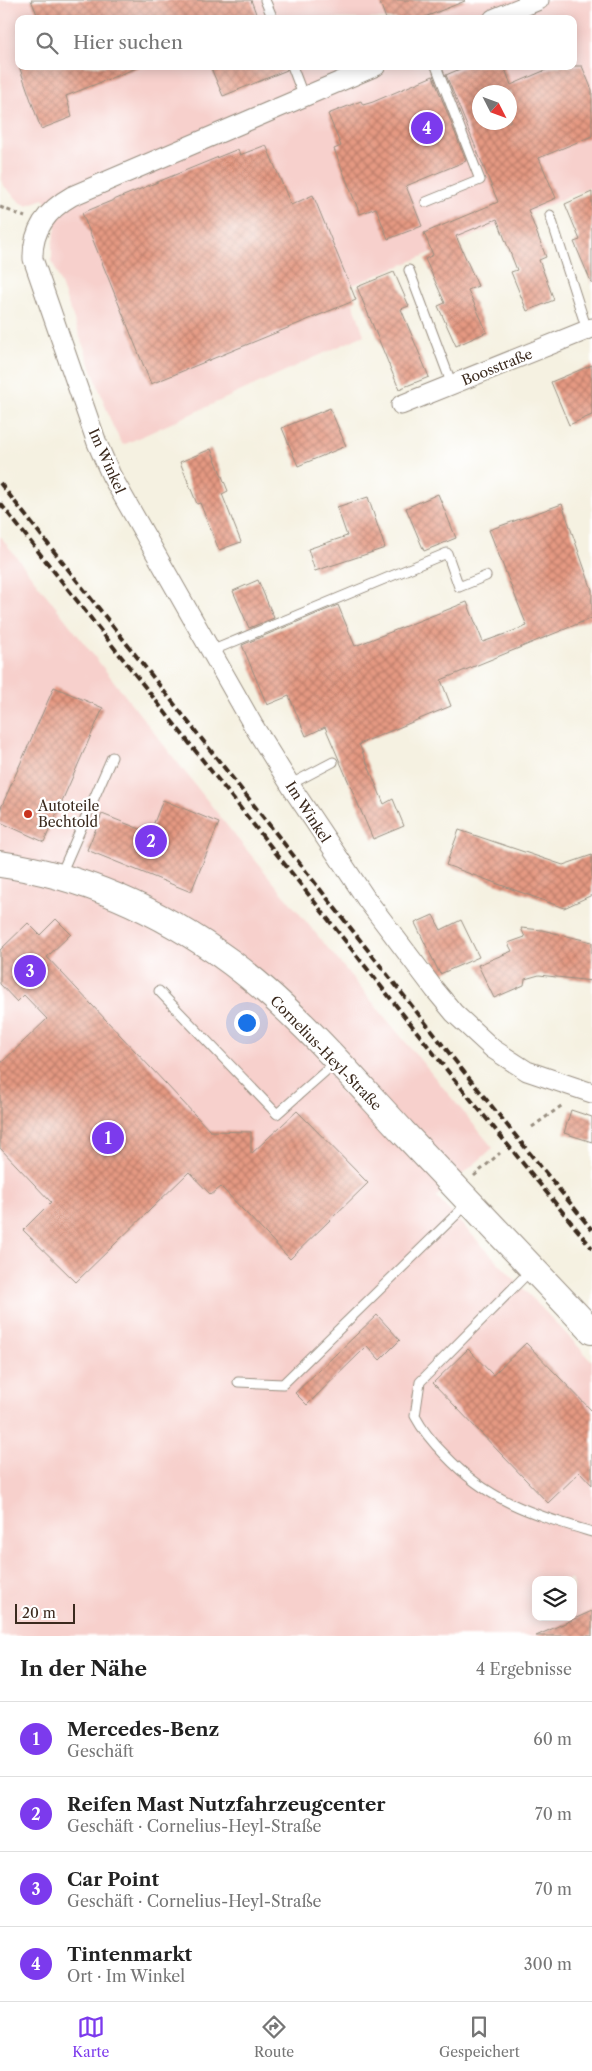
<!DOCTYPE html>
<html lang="de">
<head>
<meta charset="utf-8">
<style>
  body { margin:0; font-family:"Libre Caslon Text",serif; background:#f2f2f2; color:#222 }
  .controls { position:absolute; right:15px; bottom:15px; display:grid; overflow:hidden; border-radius:10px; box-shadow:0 2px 12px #0003 }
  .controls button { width:45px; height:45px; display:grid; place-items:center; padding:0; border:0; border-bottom:1px solid #e0e0e0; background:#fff; color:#222; font:25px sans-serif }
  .compass { position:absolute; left:472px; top:85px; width:45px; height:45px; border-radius:50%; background:#fff; box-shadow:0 2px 12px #0003; rotate:132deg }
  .scale { position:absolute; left:15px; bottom:12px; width:60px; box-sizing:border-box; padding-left:5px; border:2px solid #3b2a1e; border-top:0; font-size:14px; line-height:18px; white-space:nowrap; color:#3b2a1e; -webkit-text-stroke:4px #fff; paint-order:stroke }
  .you { position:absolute; left:246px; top:1022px; width:18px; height:18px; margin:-12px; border:4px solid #fff; border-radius:50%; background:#1a73e8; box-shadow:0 0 0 8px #1a73e833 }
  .badge { display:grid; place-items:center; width:32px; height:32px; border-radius:50%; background:#7c3aed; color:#fff; font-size:16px; font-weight:700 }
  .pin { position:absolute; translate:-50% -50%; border:2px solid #fff; box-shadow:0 1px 5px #0006 }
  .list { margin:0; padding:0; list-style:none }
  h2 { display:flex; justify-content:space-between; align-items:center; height:65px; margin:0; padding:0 20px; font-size:21px }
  h2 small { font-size:16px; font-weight:400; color:#767676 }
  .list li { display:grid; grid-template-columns:32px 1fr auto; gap:15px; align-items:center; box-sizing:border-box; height:75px; padding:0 20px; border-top:1px solid #e0e0e0 }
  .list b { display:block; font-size:19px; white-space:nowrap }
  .list p { margin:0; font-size:16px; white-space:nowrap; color:#767676 }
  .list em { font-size:16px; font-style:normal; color:#767676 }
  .icon { flex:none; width:28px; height:28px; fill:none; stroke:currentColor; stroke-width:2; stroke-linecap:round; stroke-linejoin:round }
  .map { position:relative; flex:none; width:592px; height:1636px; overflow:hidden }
  .search { position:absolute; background:#fff; box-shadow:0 2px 12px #0003; left:15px; right:15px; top:15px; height:55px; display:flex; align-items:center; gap:12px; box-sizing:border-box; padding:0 18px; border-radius:10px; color:#767676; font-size:19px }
  .sheet { height:365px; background:#fff }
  nav { display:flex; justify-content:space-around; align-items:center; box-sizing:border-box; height:70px; border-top:1px solid #e0e0e0; background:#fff; font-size:14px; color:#767676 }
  nav a { display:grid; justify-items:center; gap:2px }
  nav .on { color:#7c3aed }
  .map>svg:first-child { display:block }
  .built { fill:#f7d0cc; fill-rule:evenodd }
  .building { fill:url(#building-cross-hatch); fill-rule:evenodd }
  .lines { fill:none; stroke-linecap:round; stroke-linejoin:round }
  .service-casing { stroke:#988e80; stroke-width:11 }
  .minor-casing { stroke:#988e80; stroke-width:21 }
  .secondary-casing { stroke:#988e80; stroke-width:28 }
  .path { stroke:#988e80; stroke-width:3; stroke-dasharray:4 4; stroke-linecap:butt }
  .service { stroke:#fff; stroke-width:9 }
  .minor { stroke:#fff; stroke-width:19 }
  .secondary { stroke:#fff; stroke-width:26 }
  .rail { stroke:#3b2a1e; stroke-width:4; stroke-dasharray:8 4; stroke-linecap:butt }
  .poi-dot { fill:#c8321e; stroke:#fff; stroke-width:2 }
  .labels { text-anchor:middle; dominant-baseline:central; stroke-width:4.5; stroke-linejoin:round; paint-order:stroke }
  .street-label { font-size:14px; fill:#3b2a1e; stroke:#fff }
  .poi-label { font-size:14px; fill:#3b2a1e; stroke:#fff; text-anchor:start }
</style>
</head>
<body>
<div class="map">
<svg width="592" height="1636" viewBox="0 0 592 1636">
  <defs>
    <pattern id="building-cross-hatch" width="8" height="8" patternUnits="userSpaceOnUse" patternTransform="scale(1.25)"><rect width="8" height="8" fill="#e59982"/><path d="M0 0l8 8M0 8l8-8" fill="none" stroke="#bb7d6a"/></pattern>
  </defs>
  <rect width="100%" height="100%" fill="#fff"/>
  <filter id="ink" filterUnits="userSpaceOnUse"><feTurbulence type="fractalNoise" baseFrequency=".02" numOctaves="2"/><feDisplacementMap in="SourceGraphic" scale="10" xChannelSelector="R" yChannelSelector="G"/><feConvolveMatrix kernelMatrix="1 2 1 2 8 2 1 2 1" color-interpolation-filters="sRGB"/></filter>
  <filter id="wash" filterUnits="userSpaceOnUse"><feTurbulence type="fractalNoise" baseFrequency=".0096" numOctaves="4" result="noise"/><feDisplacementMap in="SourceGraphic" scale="20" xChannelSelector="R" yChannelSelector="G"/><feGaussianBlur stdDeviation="1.12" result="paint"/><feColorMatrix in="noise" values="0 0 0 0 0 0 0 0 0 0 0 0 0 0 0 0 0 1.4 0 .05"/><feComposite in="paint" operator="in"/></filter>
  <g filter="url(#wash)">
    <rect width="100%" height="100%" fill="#f5f1e1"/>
    <path class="built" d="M0,0H592V187L348,287L364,335L123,445L113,427L52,260V245L56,228L44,199L27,205L21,203L2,184ZM19,19H573V66H19ZM480,92H510V122H480Z
      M0,536L232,832L493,1148L436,1197L592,1361V1636H0ZM536,1580H573V1617H536Z"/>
    <g id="blocks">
      <path class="building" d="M31,0H251L258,19H39Z
        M379,0H464L465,1L420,19H386Z
        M19,66H139V67L66,96L72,117L41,129Z
        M210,66H286L287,70L223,96Z
        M467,66H504L511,85L555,66H582L592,90V136L539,158L556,198L528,210L546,257L539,260L554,300L527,311L511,272L517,270L497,219L456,236L478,286L468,290L487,332L456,346L438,306L445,303L425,259L433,255L424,233L498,202L446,75ZM480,92H510V122H480Z
        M433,76L466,161L406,186L422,226L388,239L376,208L360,214L334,149L341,146L328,114L361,101L363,105L373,102Z
        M266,145L291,205L313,195L356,300L151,384L82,213L238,149L240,155Z
        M592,192V284L574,242L580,240L565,204Z
        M394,272L409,306L401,309L429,377L399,389L357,287Z
        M592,365V415L569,425L551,382Z
        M330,408L346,446L298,466L282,428Z
        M211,449L228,491L222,494L241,542L219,550L200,503L197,504L180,462Z
        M438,494L456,538L424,551L406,508Z
        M368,497L385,548L315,571L308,549L347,536L337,507Z
        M562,504L592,590V618L441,680L451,706L359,744L384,804L393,799L404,826L373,839L325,727L306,736L289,696L267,705L242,645L338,605L355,646L467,602L483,642L527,626L489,530Z
        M258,580L274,618L249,628L233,591Z
        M54,687L103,708L44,842L0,822V810Z
        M163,800L219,823L191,892L87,850L102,814L150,833Z
        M459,830L563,865L592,855V895L564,908L446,865Z
        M433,915L441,930L461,920L479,957L440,974L415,923Z
        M56,919L71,934L47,957L210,1131L251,1132V1154L297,1111L368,1183L290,1259L221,1187L211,1195L189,1172L76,1282L23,1230L51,1202L0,1148V1064L47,1019L24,995L17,1002L0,984V950L28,923L40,935Z
        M521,928L542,930L592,942V981L539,975L525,979L524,985L494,998L478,965L512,951L508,943L525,937Z
        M571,1110L592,1117V1142L564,1133Z
        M377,1315L400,1340L380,1360L367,1346L307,1405L295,1393Z
        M526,1343L592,1411V1485L580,1472L548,1503L433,1383L468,1349L493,1375Z
        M592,1611V1636H536Z"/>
    </g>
  </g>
  <g filter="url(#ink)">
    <use href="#blocks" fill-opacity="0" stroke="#988e80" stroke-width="1"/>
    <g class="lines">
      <defs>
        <path id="service" d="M265,0L273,19
          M292,66L303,95
          M426,202L480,180L436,66
          M550,215L587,330
          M409,270L452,385
          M211,651L447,553L459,587L486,576
          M291,784L333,762
          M61,874L112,757
          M159,991L277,1114L337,1061
          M530,1271L420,1382L415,1416C423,1431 433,1443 445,1455C489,1502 533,1514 592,1532
          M238,1382L283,1384L467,1204"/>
        <path id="minor" d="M493,19L539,0
          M376,66L72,196C47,210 32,230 33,259L97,443L111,475L253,725L294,791L367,900L435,990L454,1013L493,1049L527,1071L592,1093
          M401,405L592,328"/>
        <path id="secondary" d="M0,864C85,876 164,913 232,963C296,1011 349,1074 403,1132C466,1198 529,1265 592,1331"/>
      </defs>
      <use href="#service" class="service-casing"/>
      <use href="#minor" class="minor-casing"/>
      <use href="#secondary" class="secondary-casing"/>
      <path class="path" d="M0,207L25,217
        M532,1127L564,1104
        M474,1176L500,1153"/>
      <use href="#service" class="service"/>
      <use href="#minor" class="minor"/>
      <use href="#secondary" class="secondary"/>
      <path class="rail" d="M0,483L464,1072L592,1230
        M0,503L454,1079L592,1248"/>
    </g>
  </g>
  <circle class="poi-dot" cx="28" cy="814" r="5"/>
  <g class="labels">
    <g class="street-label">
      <text transform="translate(497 367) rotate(-22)">Boosstraße</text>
      <text transform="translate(107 461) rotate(66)">Im Winkel</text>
      <text transform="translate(308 812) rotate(57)">Im Winkel</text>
      <text transform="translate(326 1053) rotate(46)">Cornelius-Heyl-Straße</text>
    </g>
    <g class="poi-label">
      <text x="38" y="806">Autoteile<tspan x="38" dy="16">Bechtold</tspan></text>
    </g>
  </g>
</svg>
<div class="controls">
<button><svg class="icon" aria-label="layers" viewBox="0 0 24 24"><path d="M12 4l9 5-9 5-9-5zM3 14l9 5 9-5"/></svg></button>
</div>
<svg class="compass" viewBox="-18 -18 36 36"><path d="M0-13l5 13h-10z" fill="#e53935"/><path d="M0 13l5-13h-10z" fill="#767676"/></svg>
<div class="scale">20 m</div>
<div class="you"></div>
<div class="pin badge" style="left:108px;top:1138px">1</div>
<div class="pin badge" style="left:151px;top:841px">2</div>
<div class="pin badge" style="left:30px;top:971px">3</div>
<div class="pin badge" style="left:427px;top:128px">4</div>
<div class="search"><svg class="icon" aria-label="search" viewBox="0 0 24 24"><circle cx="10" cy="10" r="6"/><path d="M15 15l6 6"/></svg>Hier suchen</div>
</div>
<section class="sheet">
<h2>In der Nähe<small>4 Ergebnisse</small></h2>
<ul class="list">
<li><span class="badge">1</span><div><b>Mercedes-Benz</b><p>Geschäft</p></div><em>60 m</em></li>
<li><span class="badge">2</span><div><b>Reifen Mast Nutzfahrzeugcenter</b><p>Geschäft · Cornelius-Heyl-Straße</p></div><em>70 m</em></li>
<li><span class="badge">3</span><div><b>Car Point</b><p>Geschäft · Cornelius-Heyl-Straße</p></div><em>70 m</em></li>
<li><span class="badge">4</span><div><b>Tintenmarkt</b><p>Ort · Im Winkel</p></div><em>300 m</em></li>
</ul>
</section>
<nav>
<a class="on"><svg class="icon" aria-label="map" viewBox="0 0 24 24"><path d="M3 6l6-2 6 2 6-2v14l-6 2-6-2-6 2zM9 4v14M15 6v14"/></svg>Karte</a>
<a><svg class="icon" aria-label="directions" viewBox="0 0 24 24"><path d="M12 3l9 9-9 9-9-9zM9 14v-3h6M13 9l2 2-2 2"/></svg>Route</a>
<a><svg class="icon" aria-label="saved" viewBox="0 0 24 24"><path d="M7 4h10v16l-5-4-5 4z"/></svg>Gespeichert</a>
</nav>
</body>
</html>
